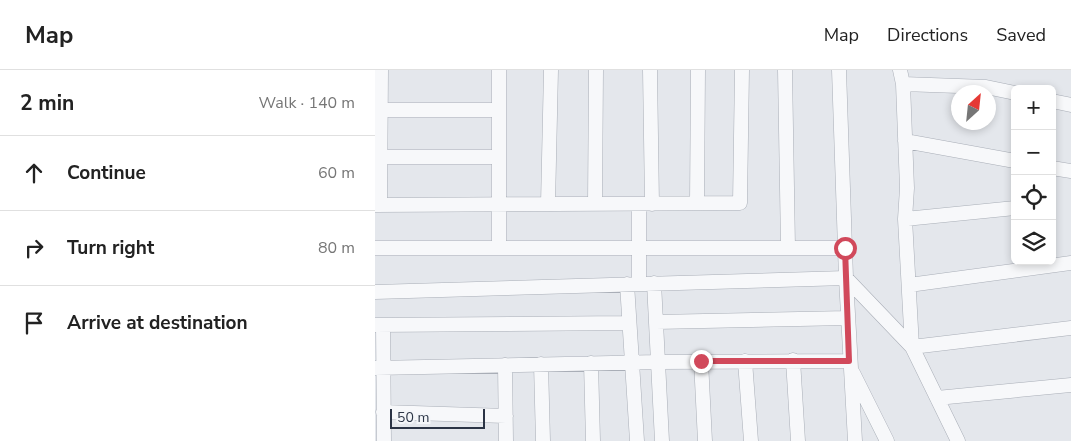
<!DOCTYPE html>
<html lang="en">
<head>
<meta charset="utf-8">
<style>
  body { margin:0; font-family:"Nunito Sans",sans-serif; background:#f6f6f6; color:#222 }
  .controls { position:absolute; right:15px; top:15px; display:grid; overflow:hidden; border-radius:8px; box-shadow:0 2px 8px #0003 }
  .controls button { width:45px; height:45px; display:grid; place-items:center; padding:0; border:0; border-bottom:1px solid #e0e0e0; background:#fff; color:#222; font:25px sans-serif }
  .compass { position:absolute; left:576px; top:15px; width:45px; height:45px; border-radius:50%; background:#fff; box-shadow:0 2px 8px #0003; rotate:27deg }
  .scale { position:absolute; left:15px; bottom:12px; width:95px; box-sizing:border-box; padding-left:5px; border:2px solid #2b3445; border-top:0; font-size:14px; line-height:18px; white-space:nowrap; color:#2b3445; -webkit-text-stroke:4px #f4f6f9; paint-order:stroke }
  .stop { position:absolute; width:15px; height:15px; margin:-11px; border:4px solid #d1495b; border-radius:50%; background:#fff }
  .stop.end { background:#d1495b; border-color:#fff; box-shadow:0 1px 5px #0008 }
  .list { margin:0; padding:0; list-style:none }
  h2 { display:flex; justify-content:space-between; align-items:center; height:65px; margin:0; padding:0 20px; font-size:21px }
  h2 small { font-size:16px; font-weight:400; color:#767676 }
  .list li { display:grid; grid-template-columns:32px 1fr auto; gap:15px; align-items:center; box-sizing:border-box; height:75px; padding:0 20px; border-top:1px solid #e0e0e0 }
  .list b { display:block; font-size:19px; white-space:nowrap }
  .list em { font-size:16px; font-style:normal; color:#767676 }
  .icon { flex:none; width:28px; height:28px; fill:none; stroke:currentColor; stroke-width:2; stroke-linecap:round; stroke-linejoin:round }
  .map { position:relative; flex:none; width:696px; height:371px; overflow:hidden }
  header { display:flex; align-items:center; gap:30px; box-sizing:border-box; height:70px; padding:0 25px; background:#fff; border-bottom:1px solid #e0e0e0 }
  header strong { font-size:24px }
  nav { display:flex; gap:28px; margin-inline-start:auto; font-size:18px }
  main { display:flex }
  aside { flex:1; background:#fff }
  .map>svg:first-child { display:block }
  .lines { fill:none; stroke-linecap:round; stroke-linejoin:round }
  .minor-casing { stroke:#a9aeb7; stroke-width:15 }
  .minor { stroke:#f7f8fa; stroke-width:14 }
  .route { stroke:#d1495b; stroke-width:6 }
</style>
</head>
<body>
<header>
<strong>Map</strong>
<nav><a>Map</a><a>Directions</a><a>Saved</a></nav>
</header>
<main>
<aside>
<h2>2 min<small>Walk · 140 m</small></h2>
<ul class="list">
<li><svg class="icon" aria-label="ahead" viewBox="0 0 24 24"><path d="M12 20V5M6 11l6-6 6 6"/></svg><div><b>Continue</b></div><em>60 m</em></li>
<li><svg class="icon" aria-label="right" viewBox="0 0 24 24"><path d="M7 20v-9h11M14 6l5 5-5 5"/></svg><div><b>Turn right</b></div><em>80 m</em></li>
<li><svg class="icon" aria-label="arrive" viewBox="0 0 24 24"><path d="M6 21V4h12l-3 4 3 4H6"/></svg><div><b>Arrive at destination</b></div></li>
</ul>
</aside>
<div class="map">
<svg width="696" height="371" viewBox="0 0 696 371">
  <rect width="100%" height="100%" fill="#e4e7ec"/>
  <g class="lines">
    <defs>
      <path id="minor" d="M275,0L277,134
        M410,0L413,177
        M464,0L471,208L537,277L583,371
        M525,0L528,14L532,118L530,149L537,277L696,258
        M528,14L611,17L640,23
        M677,31L696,35
        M6,40H124
        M530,71L640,91
        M6,87H124
        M677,98L696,101
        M322,133L323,0
        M173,134L176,0
        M220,134L221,0
        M264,134V214
        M0,135L365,133L367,0
        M5,135L6,0
        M530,149L640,138
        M0,178H470
        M124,178V0
        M279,213L287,371
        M252,214L262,371
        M534,215L696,193
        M0,222L471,208L480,371
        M281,252L473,248
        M0,255L254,253
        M8,255L9,371
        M418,290L423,371
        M326,291L330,371
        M370,291L376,371
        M216,293L218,371
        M166,294L168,371
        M130,295L131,371
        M0,298L283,292L474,291
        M478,303L512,371
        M562,328L696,315
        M8,342L131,346"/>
    </defs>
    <use href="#minor" class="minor-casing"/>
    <use href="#minor" class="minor"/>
  </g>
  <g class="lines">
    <path class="route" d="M326,291H474L470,178"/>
  </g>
</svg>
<div class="controls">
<button>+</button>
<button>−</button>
<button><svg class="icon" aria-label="locate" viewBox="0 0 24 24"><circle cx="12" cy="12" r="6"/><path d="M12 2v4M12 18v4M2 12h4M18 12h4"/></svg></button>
<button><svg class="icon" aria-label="layers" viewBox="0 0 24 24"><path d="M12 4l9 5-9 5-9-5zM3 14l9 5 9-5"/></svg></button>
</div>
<svg class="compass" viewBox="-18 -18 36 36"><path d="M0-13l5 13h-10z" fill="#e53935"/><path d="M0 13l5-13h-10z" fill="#767676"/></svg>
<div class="scale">50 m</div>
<div class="stop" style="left:470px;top:178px"></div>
<div class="stop end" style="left:326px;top:291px"></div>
</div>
</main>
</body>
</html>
